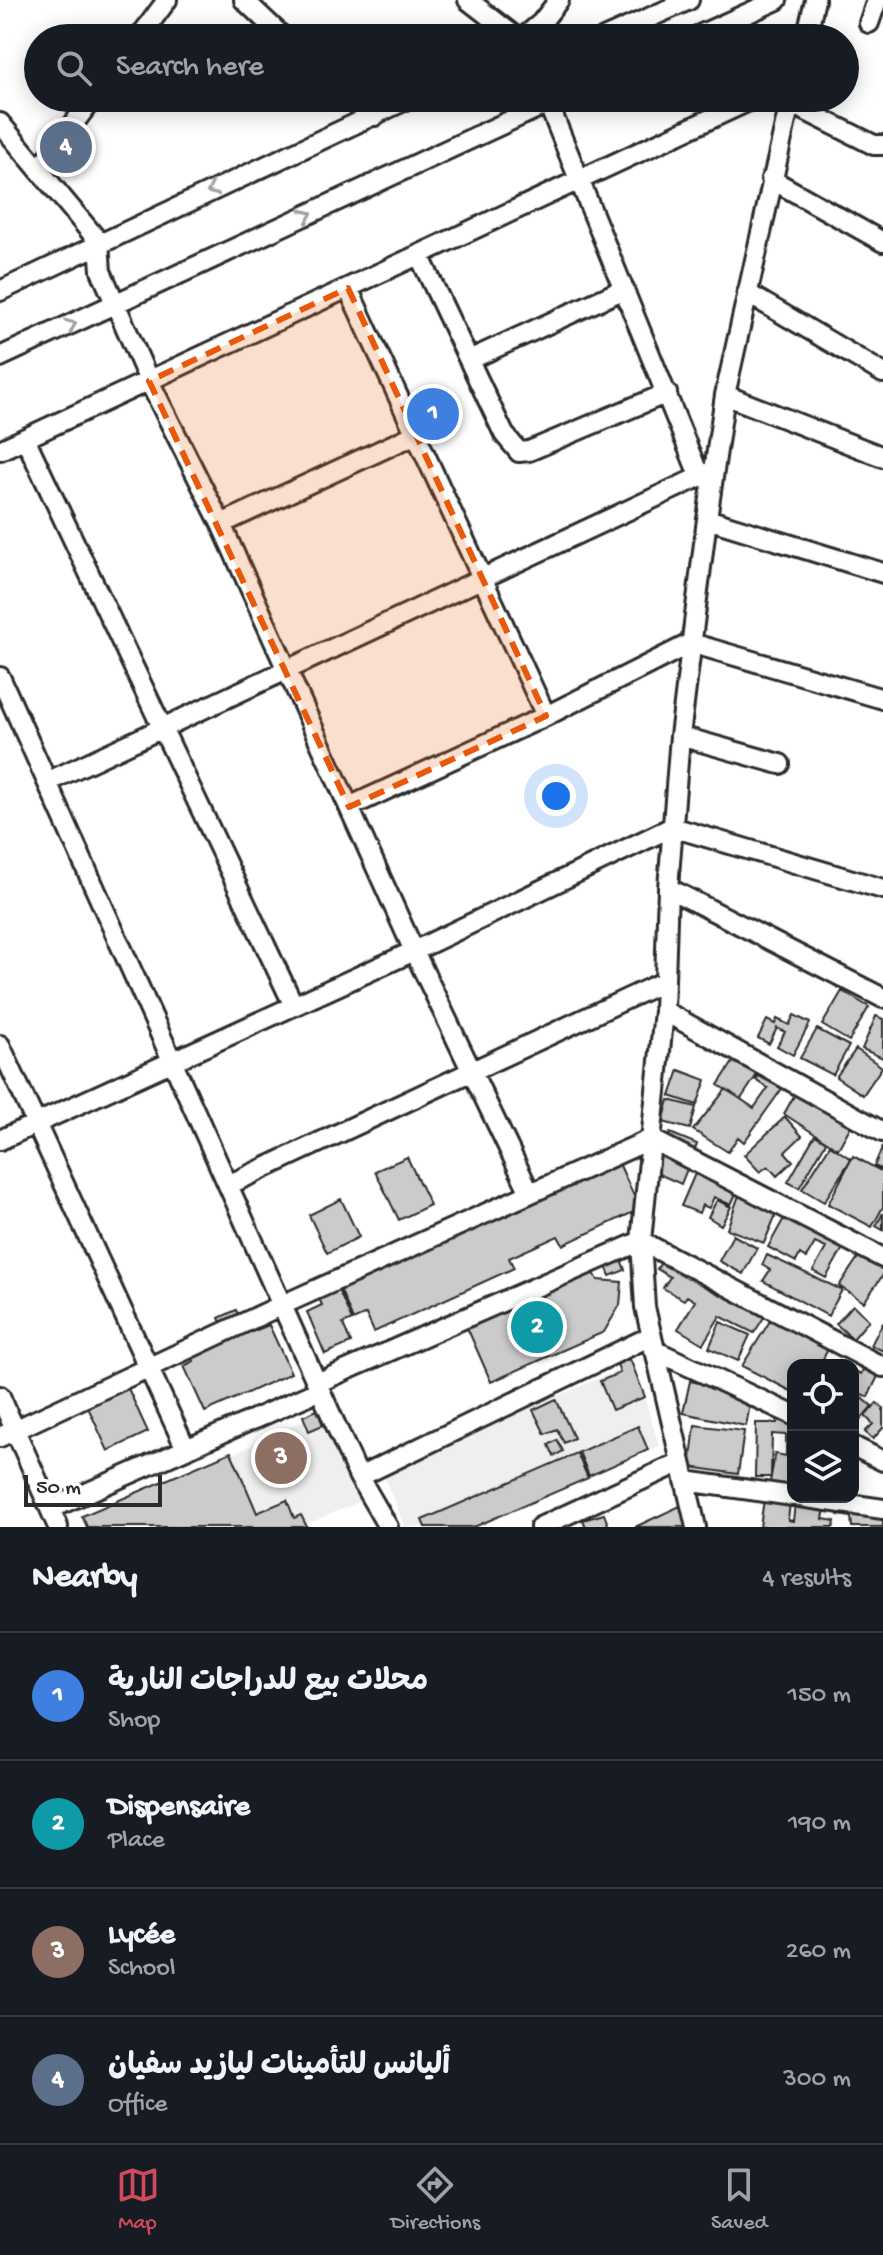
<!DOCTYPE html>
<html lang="en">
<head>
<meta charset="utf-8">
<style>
  body { margin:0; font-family:"Gochi Hand","Playpen Sans Arabic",sans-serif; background:#20242c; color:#f1f3f6 }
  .controls { position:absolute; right:24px; bottom:24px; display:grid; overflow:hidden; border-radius:16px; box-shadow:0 4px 20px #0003 }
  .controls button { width:72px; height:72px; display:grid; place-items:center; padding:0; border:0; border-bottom:2px solid #363941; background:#171b24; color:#f1f3f6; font:40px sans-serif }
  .scale { position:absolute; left:24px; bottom:20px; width:138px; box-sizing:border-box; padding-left:8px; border:4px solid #2b2b2b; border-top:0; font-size:22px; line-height:28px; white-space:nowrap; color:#2b2b2b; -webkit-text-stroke:6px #fff; paint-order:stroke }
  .you { position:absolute; left:556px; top:796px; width:28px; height:28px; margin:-20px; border:6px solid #fff; border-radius:50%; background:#1a73e8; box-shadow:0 0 0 12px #1a73e833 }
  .badge { display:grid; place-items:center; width:52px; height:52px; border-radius:50%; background:#d1495b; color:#fff; font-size:26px; font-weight:700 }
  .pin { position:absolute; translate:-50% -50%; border:4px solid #fff; box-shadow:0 2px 8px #0006 }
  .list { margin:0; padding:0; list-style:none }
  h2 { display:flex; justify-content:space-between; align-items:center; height:104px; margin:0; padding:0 32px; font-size:34px }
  h2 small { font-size:26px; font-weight:400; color:#9ea1a6 }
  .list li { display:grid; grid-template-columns:52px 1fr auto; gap:24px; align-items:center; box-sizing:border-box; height:128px; padding:0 32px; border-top:2px solid #363941 }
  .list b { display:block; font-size:30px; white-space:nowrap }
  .list p { margin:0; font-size:26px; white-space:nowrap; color:#9ea1a6 }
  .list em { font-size:26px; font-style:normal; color:#9ea1a6 }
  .icon { flex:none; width:44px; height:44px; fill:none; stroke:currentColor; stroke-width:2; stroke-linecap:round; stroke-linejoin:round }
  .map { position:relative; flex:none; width:883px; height:1527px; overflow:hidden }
  .search { position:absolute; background:#171b24; box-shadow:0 4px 20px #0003; left:24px; right:24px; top:24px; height:88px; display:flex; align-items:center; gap:20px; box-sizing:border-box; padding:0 28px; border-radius:44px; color:#9ea1a6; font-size:30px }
  .sheet { height:616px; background:#171b24 }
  nav { display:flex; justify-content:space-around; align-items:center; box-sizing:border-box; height:112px; border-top:2px solid #363941; background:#171b24; font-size:22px; color:#9ea1a6 }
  nav a { display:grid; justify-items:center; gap:4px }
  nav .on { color:#d1495b }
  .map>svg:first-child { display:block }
  .built { fill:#efefef }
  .building { fill:#cbcbcb; stroke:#2b2b2b; stroke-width:2 }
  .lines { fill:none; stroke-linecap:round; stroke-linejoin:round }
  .minor-casing { stroke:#2b2b2b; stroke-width:24 }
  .minor { stroke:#fff; stroke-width:18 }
  .oneway { stroke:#a0a0a0 }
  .marked { fill:#e8590c; fill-opacity:0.2; stroke:#e8590c; stroke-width:6; stroke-dasharray:16 10; stroke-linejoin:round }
</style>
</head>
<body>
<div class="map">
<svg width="883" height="1527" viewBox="0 0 883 1527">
  <rect width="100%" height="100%" fill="#fff"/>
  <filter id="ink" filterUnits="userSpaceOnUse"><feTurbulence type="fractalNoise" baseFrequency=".0125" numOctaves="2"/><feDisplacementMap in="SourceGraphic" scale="16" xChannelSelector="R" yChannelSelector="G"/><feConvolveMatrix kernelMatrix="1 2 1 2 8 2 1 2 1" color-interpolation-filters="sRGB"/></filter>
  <g filter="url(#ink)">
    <path class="built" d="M634,1363L659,1446L471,1527H405L382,1472Z
      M317,1414L359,1502L305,1525L89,1527L87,1523Z"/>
    <path class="building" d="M842,991L869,1007L849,1041L822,1025Z
      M794,1015L810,1023L793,1055L777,1046L785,1032L777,1028L769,1044L758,1038L767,1020L775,1024L777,1019L789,1025Z
      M876,1016L883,1019V1058L862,1049Z
      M817,1029L849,1046L833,1075L800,1058Z
      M856,1049L882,1067L863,1095L836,1077Z
      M741,1050L764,1064L741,1099L718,1085Z
      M769,1060L791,1076L744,1142L738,1137L728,1152L693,1130L726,1089L754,1108L768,1088L756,1080Z
      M679,1070L706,1080L697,1105L670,1096Z
      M801,1083L857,1115L838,1149L784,1114Z
      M669,1100L696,1107L690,1129L663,1122Z
      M785,1117L802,1136L785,1152L793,1161L777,1176L768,1166L760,1172L744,1155Z
      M670,1133L697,1144L681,1184L654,1172Z
      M815,1135L826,1142L799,1188L788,1182Z
      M830,1145L851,1159L824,1202L802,1189Z
      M883,1146V1170L874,1166Z
      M853,1156L883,1172V1207L872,1227L828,1204Z
      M407,1157L430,1205L399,1220L375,1171Z
      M617,1159L640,1209L563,1245L558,1236L509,1258L514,1268L374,1332L366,1314L353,1320L338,1284Z
      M700,1162L742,1180L731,1205L714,1197L709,1208L702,1205L699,1213L681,1206Z
      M743,1184L783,1198L764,1243L727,1229Z
      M341,1199L359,1237L327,1253L309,1215Z
      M717,1200L731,1207L721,1225L708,1217Z
      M792,1204L850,1236L826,1278L813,1271L826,1248L815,1243L806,1258L800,1254L796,1262L768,1247Z
      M883,1213V1230L876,1226Z
      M733,1235L757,1248L743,1274L719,1261Z
      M867,1244L883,1254V1275L864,1302L839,1286Z
      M668,1251L768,1311L754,1333L720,1316L703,1344L678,1329L695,1301L687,1296L684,1300L663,1288L670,1277L657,1269Z
      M619,1254L625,1270L610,1276L604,1261Z
      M767,1255L842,1290L828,1316L763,1281L770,1270L762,1265Z
      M589,1264L598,1280L622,1282L620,1305L604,1332L491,1382L462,1316Z
      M337,1287L352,1320L343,1324L351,1343L325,1354L307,1312L322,1305L318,1296Z
      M853,1305L869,1320L853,1339L836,1324Z
      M778,1308L834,1337L820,1365H793V1392L742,1366Z
      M236,1310L243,1325L223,1326L219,1318Z
      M720,1322L750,1335L738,1361L709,1348Z
      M883,1322V1351L871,1345Z
      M248,1323L252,1332L269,1325L291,1373L205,1412L184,1366L194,1361L189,1350Z
      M630,1359L645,1397L612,1410L600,1381L620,1373L617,1364Z
      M866,1363L881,1370L868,1397L853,1390L855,1371L861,1374Z
      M690,1381L752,1394L746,1426L683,1413Z
      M126,1384L148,1432L108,1451L86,1403Z
      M855,1392L872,1406L853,1429V1394Z
      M556,1399L574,1438L564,1443L557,1429L545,1434L533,1410Z
      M877,1403L883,1408V1428L873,1439L865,1432L873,1424L865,1416Z
      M317,1410L323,1425L309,1431L303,1416Z
      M777,1418H793V1454H786V1435L772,1434L771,1477H755L756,1423H777Z
      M695,1425L744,1431L738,1474L690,1467Z
      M638,1426L648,1450L589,1476L579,1452Z
      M557,1440L563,1451L554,1456L549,1445Z
      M231,1452L257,1513L287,1500L294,1518L301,1515L307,1527H87L82,1516Z
      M577,1453L588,1478L474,1527H425L422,1520Z
      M775,1454L793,1457V1486L770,1482Z
      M764,1499L790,1503L788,1520L793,1521L795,1504L825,1508L823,1519L835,1521L834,1527H760Z
      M680,1506L690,1527H635Z
      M837,1506L883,1515V1527H852L851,1517L838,1515Z
      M604,1514L609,1527H586L583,1520Z"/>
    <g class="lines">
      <defs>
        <path id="minor" d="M244,0L284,38
          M468,0L517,38
          M869,23L877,0
          M139,38L167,0
          M523,38L541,23L559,0
          M604,38L689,0
          M693,38L777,0
          M806,38L815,0
          M354,98L375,116
          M546,98L699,475
          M790,103L874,145H883
          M0,123L99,242L101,271L149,381L221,524L414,951L530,1193
          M40,168L93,98
          M771,179L883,242
          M419,255L504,434L519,452L529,451L667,393
          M348,288L546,716
          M0,291L410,98
          M747,293L883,373
          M0,357L559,98
          M469,360L624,289
          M725,395L883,457
          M25,438L294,1006
          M0,450L755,98
          M707,519L883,573
          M221,524L416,434
          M0,677L359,1477L388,1527
          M680,736L780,764
          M47,782L714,470
          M349,807L546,716L691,643L883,699
          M668,888L883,998
          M664,1011L883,1132
          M0,1045L186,1449
          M0,1140L414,951L672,827L883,889
          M228,1185L665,981
          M654,1350L793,1415
          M317,1383L641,1241L883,1367
          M0,1396L58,1527
          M0,1437L282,1305L651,1139L883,1258
          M853,1446L883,1461
          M359,1477L651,1336
          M685,1481L793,1496
          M800,1497L883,1509
          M50,1509L320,1390
          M540,1527L681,1462
          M696,1527L645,1307L641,1241L664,1011L668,888L680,736L707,519L725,395L791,98"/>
      </defs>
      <use href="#minor" class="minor-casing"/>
      <use href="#minor" class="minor"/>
    </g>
    <defs><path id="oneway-chevron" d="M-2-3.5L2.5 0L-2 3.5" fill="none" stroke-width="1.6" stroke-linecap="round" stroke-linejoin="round" transform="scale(2)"/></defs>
    <g class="oneway">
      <use href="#oneway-chevron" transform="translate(212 190) rotate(155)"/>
      <use href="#oneway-chevron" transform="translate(307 215) rotate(-25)"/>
      <use href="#oneway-chevron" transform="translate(71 325) rotate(-24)"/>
    </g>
  </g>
  <path class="marked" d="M348,288L546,716L349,807L149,381Z"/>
</svg>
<div class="controls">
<button><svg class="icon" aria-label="locate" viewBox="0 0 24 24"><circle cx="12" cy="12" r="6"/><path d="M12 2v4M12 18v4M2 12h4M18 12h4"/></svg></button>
<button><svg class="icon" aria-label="layers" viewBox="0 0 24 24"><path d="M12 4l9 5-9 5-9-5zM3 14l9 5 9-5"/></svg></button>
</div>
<div class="scale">50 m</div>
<div class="you"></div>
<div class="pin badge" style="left:433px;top:414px;background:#3f7fe0">1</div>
<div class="pin badge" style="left:537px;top:1327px;background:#0f9aa8">2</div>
<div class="pin badge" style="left:281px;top:1458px;background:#8d6e63">3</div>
<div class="pin badge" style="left:66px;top:147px;background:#5c6f8a">4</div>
<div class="search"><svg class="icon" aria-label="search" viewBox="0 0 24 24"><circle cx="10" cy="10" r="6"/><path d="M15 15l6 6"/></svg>Search here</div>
</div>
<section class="sheet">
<h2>Nearby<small>4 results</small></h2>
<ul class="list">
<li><span class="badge" style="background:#3f7fe0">1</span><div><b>محلات بيع للدراجات النارية</b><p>Shop</p></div><em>150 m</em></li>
<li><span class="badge" style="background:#0f9aa8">2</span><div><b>Dispensaire</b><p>Place</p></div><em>190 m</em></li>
<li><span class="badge" style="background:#8d6e63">3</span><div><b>Lycée</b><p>School</p></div><em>260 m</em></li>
<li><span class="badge" style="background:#5c6f8a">4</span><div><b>أليانس للتأمينات ليازيد سفيان</b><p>Office</p></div><em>300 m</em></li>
</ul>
</section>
<nav>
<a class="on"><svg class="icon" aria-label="map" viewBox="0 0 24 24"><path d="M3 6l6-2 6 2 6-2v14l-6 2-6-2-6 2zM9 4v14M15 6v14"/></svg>Map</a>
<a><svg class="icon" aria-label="directions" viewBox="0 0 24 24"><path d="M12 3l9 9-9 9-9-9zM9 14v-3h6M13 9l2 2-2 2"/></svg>Directions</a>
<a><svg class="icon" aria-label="saved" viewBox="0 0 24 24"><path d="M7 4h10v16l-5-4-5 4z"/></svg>Saved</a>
</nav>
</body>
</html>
